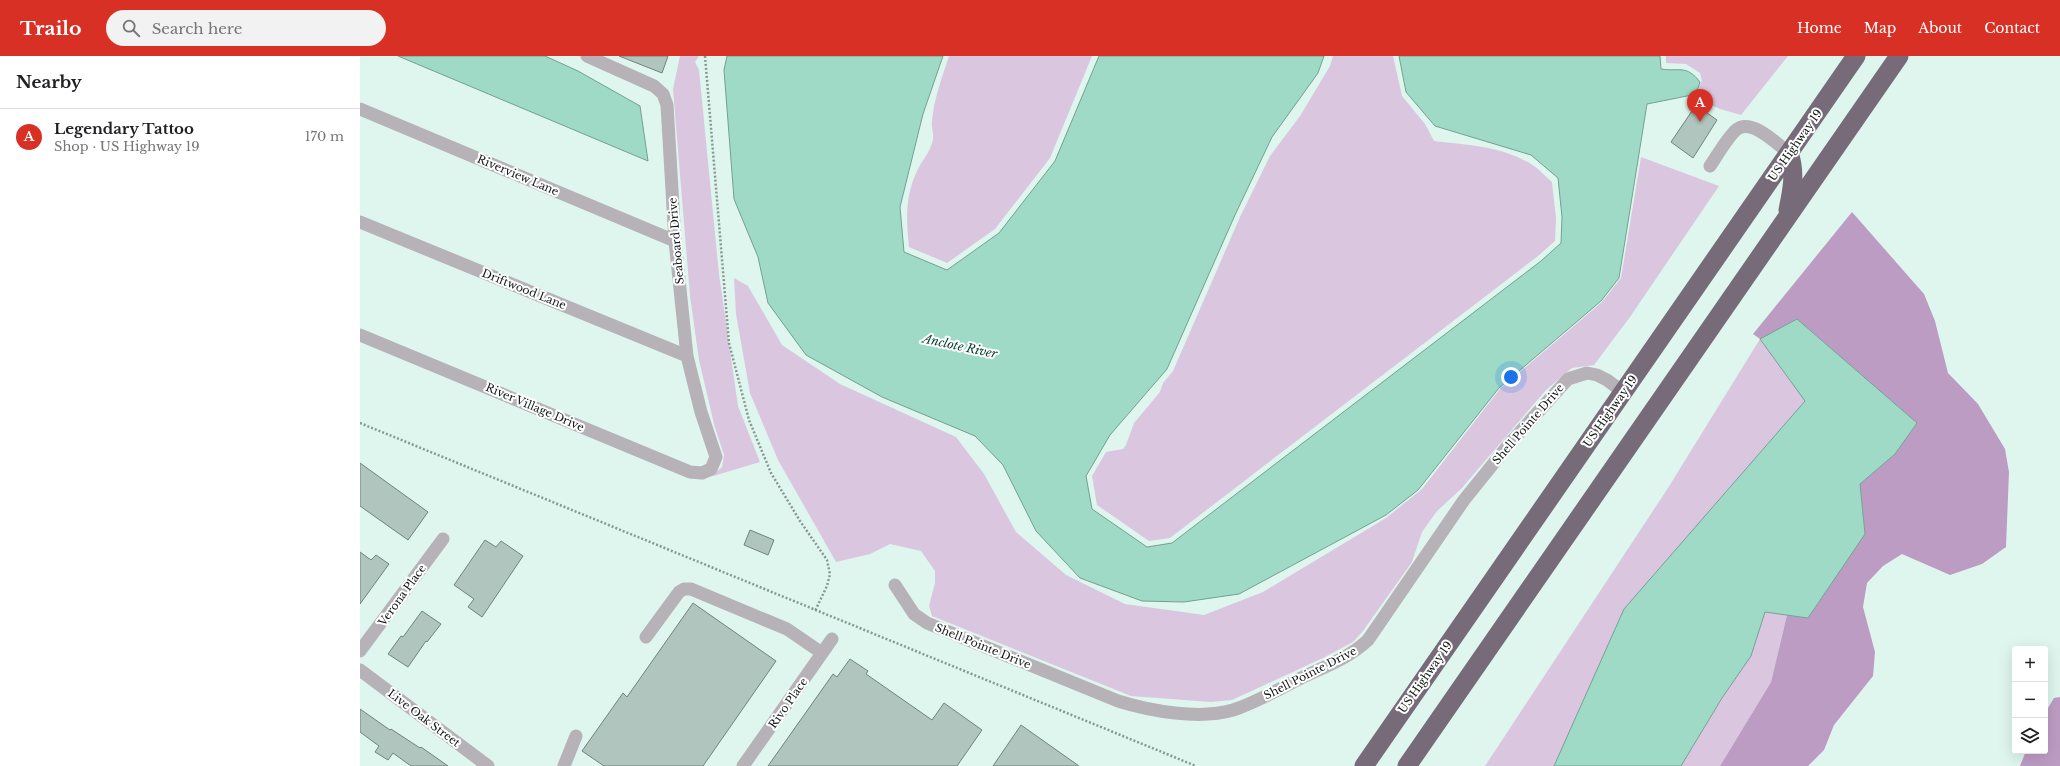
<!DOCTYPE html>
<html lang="en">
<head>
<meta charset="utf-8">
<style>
  body { margin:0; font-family:"Libre Baskerville",serif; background:#f2f2f2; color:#202124 }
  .controls { position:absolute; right:12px; bottom:12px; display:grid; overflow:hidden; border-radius:4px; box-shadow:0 4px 16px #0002 }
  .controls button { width:36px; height:36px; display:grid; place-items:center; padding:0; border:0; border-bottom:1px solid #e0e0e0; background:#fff; color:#202124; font:20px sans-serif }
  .you { position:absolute; left:1151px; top:321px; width:14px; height:14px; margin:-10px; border:3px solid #fff; border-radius:50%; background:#1a73e8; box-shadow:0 0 0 6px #1a73e833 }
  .badge { display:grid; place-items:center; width:26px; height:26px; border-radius:50%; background:#d93025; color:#fff; font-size:13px; font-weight:700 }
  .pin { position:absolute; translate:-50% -33px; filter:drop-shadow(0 1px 2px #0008) }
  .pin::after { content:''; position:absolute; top:21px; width:14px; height:12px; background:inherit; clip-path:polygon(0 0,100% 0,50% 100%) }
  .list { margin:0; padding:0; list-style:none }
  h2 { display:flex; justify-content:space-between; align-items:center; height:52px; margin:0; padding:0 16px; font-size:17px }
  h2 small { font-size:13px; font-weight:400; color:#757577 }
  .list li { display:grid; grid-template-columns:26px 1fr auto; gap:12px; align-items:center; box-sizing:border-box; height:56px; padding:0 16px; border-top:1px solid #e0e0e0 }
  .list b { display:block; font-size:15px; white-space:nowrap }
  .list p { margin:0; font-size:13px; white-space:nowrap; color:#757577 }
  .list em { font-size:13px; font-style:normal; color:#757577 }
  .icon { flex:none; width:22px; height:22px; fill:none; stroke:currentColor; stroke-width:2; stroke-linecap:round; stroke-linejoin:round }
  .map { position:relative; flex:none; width:1700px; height:710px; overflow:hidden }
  header { display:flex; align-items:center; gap:24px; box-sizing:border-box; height:56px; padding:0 20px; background:#d93025; color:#fff }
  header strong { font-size:19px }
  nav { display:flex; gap:22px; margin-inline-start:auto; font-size:14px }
  .search { width:280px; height:36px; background:#f2f2f2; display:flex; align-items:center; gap:10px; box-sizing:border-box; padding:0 14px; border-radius:22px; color:#757577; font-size:15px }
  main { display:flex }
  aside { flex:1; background:#fff }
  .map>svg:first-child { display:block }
  .green { fill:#dbc6df }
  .forest { fill:#bd9cc4 }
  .water { fill:#9edac6; stroke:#74a092 }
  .building { fill:#afc5be; stroke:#6f847d }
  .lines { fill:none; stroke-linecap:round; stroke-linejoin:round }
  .path { stroke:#879892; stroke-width:2.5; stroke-dasharray:2 2; stroke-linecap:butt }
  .minor { stroke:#b7b1b8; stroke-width:13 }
  .highway { stroke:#776a79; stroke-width:19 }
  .labels { text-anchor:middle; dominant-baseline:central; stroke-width:4; stroke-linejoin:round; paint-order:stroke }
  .street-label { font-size:11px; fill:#121a18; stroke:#fff }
  .water-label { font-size:12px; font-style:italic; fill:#01392c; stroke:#fff }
</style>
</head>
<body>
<header>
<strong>Trailo</strong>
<div class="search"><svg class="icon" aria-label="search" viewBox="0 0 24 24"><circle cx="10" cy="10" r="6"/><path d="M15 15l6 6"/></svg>Search here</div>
<nav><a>Home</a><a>Map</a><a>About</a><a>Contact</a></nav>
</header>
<main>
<aside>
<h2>Nearby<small></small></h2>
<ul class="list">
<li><span class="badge">A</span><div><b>Legendary Tattoo</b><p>Shop · US Highway 19</p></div><em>170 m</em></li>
</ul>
</aside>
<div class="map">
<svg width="1700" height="710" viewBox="0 0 1700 710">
  <rect width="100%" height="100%" fill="#def6ed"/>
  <path class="green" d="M320,0H339L335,6L339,14L359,218L378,350L400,406L350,421L362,411L364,399L354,368L339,304L330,240L313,33Z
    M589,0H732L690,102L635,173L587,207L549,191C546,163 545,139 558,113C563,103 571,95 573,83C574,77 571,71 572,65C574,43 582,21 589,0Z
    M973,0H1033L1042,40L1065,68L1074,85C1108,89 1144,90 1174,110C1180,114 1186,121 1192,126L1196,162L1195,185L1178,200L810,482L789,485L737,449L732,420L746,396L763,393L766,389L774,367L800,336L803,327L813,315L880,161L910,100L940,60L970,10Z
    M1306,0H1428L1381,59L1360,53L1333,41L1342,25L1340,17L1326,8L1306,7Z
    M1281,101L1359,130L1270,261L1234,309L1212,312L1186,334L1101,433L1077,455L1062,476L1052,506L1003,575L993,586L963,602L872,644L851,646L771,640L572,560L569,550L575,527V515L561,495L530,488L510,498L476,506L418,404L390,337L376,258L374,222L388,230L422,289L480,328L596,381L624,418L656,476L706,519L765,548L844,559L903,536L1026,462L1062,433L1140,333L1242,246L1261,222Z
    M1400,283L1445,345L1264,553L1194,710H1125L1308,432Z
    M1405,556L1427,559L1411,626L1360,710H1321L1362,642L1391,600Z"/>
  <path class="forest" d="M1492,156L1564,238L1575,265L1588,317L1618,348L1645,393L1649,416L1646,491L1622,508L1590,519L1542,498L1523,510L1507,527L1503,551L1515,596L1513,620L1474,669L1464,694L1448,710H1360L1411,626L1427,559L1448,562L1505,478L1500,428L1535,398L1557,367L1437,263L1400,283L1393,278Z
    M1700,641V710H1660L1666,695H1685V657L1694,642Z"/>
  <path class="water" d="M38,0H185L218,15L280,50L288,105Z
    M367,0H583L563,58L540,151L544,196L587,214L639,177L695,105L739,0H964L958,17L912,81L875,159L807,313L750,379L726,420L732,453L787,491L812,487L1181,205L1201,187L1202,161L1198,122L1171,99L1075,70L1046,36L1039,0H1300L1301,13C1319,16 1326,8 1340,26L1338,32L1332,39L1287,48L1259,222L1241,245L1139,332L1058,434L1026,459L879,538L824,546L782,545L720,522L676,475L643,409L615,380L522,341L446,299L408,247L398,201L374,143L364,14Z
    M1437,263L1557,367L1535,398L1500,428L1505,478L1448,562L1405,556L1391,600L1362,642L1321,710H1194L1264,553L1445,345L1400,283Z"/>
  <path class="building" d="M259,0H308L302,17Z
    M1336,49L1357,64L1333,102L1311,86Z
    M0,407L68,456L48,484L0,450Z
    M390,474L414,484L408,499L384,489Z
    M125,484L136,491L141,485L163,500L122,561L108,551L114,543L94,529Z
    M0,496L11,504L16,499L29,508L0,548Z
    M333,547L416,605L343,710H244L222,695L263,637L267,641Z
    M62,555L81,568L67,586L66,585L48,611L28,598L41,580L43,581Z
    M490,603L508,615L506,618L572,664L584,647L622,674L597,710H408L473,618L477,621Z
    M0,653L30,674L31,673L60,692L61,691L88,710H51L33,697L28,704L15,696L19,690L0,676Z
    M661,669L719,710H633Z"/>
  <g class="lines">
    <path class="path" d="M345,0L369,287L389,364L411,417L440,465L467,504L470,518L467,530L455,555
      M0,367L836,710"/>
    <path class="minor" d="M0,53L315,185
      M1350,110C1357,100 1367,82 1376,74C1391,61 1417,88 1429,97
      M0,166L327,300
      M0,279L330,416L342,417L351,413L356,401L341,356L327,300L315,185L307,49L303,38L294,30L227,0
      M535,529L554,558L567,567L758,645C790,655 840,664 873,654C897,646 921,632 945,620C967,610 990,601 1008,584L1104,444L1150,387L1208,323L1227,317L1237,319L1247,324L1263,336
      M286,581L319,536L324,533H331L427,573L462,597
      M0,595L83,483
      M0,614L128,710
      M204,710L216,680
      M383,710L472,583"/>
    <path class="highway" d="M1428,154C1432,134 1436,117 1429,97
      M1004,710L1496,0
      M1047,710L1539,0"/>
  </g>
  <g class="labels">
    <g class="street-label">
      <text transform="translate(1435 89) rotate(-55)">US Highway 19</text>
      <text transform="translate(158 119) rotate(23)">Riverview Lane</text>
      <text transform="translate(316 185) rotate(-95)">Seaboard Drive</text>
      <text transform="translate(164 233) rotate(22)">Driftwood Lane</text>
      <text transform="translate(175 351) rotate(23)">River Village Drive</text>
      <text transform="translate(1250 355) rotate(-55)">US Highway 19</text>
      <text transform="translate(1168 368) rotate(-49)">Shell Pointe Drive</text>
      <text transform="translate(42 539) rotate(-54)">Verona Place</text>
      <text transform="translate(623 590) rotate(22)">Shell Pointe Drive</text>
      <text transform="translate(950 617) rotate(-27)">Shell Pointe Drive</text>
      <text transform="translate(1065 621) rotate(-55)">US Highway 19</text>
      <text transform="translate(428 647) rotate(-55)">Rivo Place</text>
      <text transform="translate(64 662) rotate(37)">Live Oak Street</text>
    </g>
    <g class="water-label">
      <text transform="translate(600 290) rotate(12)">Anclote River</text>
    </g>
  </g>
</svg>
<div class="controls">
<button>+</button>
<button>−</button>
<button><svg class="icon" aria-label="layers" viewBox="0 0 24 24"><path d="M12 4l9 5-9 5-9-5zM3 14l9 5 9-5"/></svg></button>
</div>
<div class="you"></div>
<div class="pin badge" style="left:1340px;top:66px">A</div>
</div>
</main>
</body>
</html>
